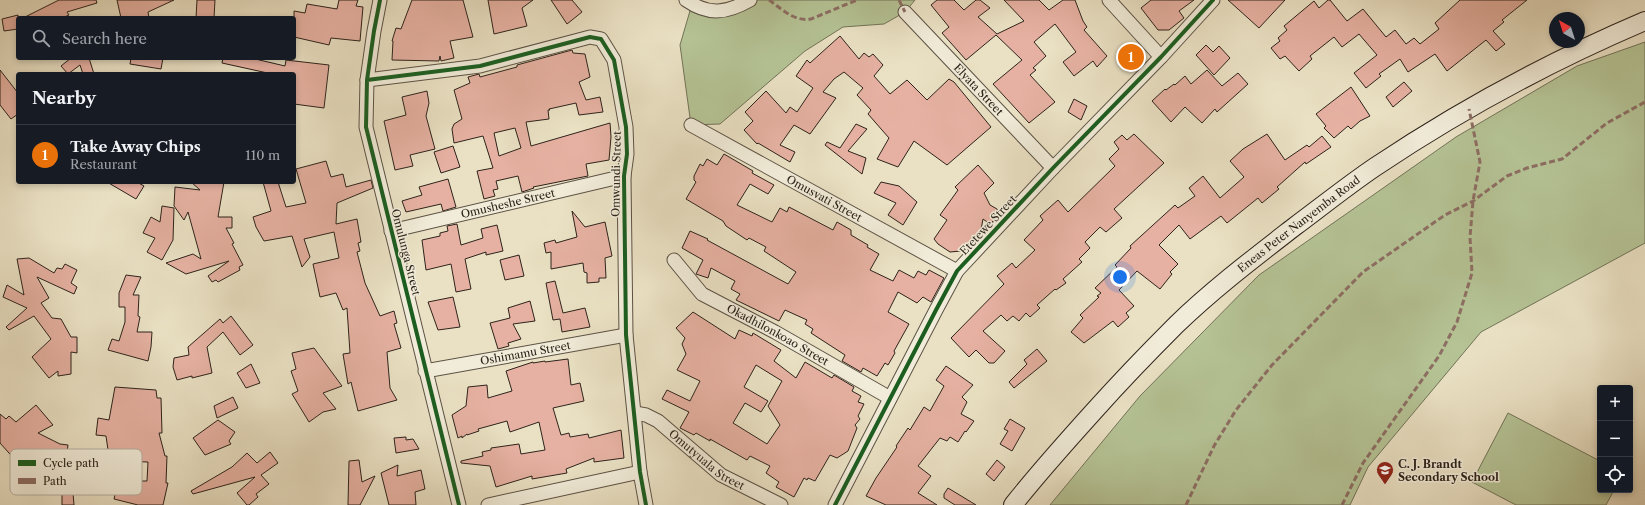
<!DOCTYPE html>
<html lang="en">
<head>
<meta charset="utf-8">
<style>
  body { margin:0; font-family:"Libre Caslon Text",serif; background:#20242c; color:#f1f3f6 }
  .controls { position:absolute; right:12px; bottom:12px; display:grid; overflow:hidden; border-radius:4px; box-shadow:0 2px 6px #0003 }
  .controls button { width:36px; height:36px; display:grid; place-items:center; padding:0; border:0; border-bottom:1px solid #363941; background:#171b24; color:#f1f3f6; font:20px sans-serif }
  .compass { position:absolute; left:1549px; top:12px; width:36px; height:36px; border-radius:50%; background:#171b24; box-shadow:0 2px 6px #0003; rotate:321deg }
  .you { position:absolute; left:1120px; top:277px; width:14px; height:14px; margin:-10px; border:3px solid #fff; border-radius:50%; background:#1a73e8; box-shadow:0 0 0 6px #1a73e833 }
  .badge { display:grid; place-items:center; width:26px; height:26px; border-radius:50%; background:#c59692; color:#fff; font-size:13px; font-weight:700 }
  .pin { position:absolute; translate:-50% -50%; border:2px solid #fff; box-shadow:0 1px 4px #0006 }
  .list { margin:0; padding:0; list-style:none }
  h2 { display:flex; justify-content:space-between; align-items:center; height:52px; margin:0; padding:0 16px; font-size:17px }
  h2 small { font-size:13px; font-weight:400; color:#9ea1a6 }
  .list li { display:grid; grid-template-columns:26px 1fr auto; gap:12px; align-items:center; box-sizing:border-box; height:60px; padding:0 16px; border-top:1px solid #363941 }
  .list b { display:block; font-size:15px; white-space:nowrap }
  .list p { margin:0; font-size:13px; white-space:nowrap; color:#9ea1a6 }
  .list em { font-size:13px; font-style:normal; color:#9ea1a6 }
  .icon { flex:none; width:22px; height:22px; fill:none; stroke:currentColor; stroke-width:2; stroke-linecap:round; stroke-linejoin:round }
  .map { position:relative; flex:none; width:1645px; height:505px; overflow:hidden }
  .search { position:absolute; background:#171b24; box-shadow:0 2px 6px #0003; left:16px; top:16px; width:280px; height:44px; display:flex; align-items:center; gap:10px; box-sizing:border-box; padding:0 14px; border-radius:4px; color:#9ea1a6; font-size:15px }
  .panel { position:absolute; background:#171b24; box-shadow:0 2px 6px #0003; left:16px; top:72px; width:280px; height:112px; border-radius:4px }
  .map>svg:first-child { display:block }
  .green { fill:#b5c395; stroke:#717358 }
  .building { fill:#e6b1a2; stroke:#2d231b; fill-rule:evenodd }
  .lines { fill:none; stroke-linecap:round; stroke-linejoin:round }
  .street-casing { stroke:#5c5245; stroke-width:15 }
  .secondary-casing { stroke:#2d231b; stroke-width:20 }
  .street { stroke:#f1ecd9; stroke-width:13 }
  .secondary { stroke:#f1ecd9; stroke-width:18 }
  .quiet { stroke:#8d6e63; stroke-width:3; stroke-dasharray:6 3; stroke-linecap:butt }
  .cycleway-casing { stroke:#f1ecd9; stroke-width:6 }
  .cycleway { stroke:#1b5e20; stroke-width:4 }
  .labels { text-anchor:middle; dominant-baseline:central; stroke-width:3; stroke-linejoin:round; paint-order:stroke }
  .street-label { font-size:11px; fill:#2d231b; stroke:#f1ecd9 }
  .poi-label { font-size:11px; font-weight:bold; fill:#2d231b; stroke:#f1ecd9; text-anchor:start }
  .key { fill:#f1ecd9; stroke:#b6b0a0; stroke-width:1 }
  .key-label { font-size:11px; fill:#2d231b }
</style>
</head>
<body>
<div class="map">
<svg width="1645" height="505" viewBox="0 0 1645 505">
  <rect width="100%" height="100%" fill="#eae1c4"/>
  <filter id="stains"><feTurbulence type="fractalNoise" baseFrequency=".005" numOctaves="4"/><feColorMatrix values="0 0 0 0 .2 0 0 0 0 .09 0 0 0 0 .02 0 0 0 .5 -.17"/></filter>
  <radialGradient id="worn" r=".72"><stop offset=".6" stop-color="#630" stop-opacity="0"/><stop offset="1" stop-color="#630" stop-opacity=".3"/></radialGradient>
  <path class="green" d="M750,0H915L905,12L884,24L843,27L805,51L720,124L691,125L680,45L692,4L714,12Z
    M1645,42V243L1481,332L1368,467L1350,505H1050L1140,396L1259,275L1456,137L1577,66Z
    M1508,413L1600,461V490H1614L1606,505H1516L1472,482Z"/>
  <path class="building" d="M59,0H96L97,3L67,12L69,15L62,18H23Z
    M117,0H174L148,12L149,18H121Z
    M197,0H215L214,18H196Z
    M339,0H358L356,6L363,7L360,41L331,38L329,45L294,37V11L305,13L307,4L337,9Z
    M412,0H463L473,37L450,41L454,58L441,61L440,56L439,61L392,60L393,41H392L396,28L401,29Z
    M488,0H533L522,8L527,26L494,34Z
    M551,0H572L582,12L567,24Z
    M937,0H954L964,10L976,0H980L990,8L978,17L997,34L1024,21L1004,0H1039L1049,10L1063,0H1075L1083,21L1087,27L1084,30L1107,56L1097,67L1093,61L1074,76L1063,62L1076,52L1055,24L1034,42L1046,56L1033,68L1036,70L1030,75L1055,102L1029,123L993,84L1022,60L996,35L966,60L942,33L949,27L931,5Z
    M1151,0H1194L1179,11L1184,18L1169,30H1158L1141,8Z
    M1228,0H1285L1259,28Z
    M1328,0H1330L1347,21L1363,9L1386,37L1395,30L1406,44L1414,38L1420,44L1439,29L1435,23L1460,0H1527L1502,20L1504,22L1493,31L1505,44L1496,51L1486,40L1447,71L1435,54L1408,72L1400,59L1379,74L1381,76L1366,88L1354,73L1377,55L1359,34L1342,47L1334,37L1310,56L1312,59L1299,71L1285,56L1280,59L1271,48L1280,41L1278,38L1287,30L1284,26L1314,1L1319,8Z
    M18,15V29L4,31L2,19Z
    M840,36L859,59L864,53L869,57L873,54L883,65L874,76L890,94L907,80L927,100L949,79L954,82L991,127L947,165L914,141L898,167L877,159L889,138L868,114L871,110L857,95L863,88L844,72L834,79L823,92L836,98L810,134L794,125L780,145L795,152L790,162L758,143L757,144L744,130L753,121L745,112L766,91L786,113L790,107L797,112L813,88L796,76L807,60L810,63Z
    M1206,45L1213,52L1219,46L1230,58L1214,75L1196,55Z
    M572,50L573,53L585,54L590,77L579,82L586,100L600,97L603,112L579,115L576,103L549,109L550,110H548L549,119L526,122L531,146L610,123L611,137L609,160L586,164L588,176L533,187L534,188L522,192L518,176L496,181L498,189L493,190L495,196L484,199L477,171L493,168L483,136L454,143L452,129L454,124L462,119L454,90L470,83L468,77L479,74L480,77L517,67V65ZM515,128L521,148L499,156L494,133Z
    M71,58H89L94,74H83L80,65L68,74L61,66Z
    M131,58H163L161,69L130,64Z
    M223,58H251L285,66L286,60L329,65L324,108L294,104V74H272L222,63Z
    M0,70L18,93V114L11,119L0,105Z
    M1207,70L1222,86L1238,73L1248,84L1217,112L1215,109L1202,123L1185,107L1171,122L1152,101L1165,89L1166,90L1174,84L1175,85L1185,76L1191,84Z
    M1404,82L1412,91L1393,107L1386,97Z
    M1351,87L1370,116L1360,121L1351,129L1348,126L1334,138L1324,128L1326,126L1316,114Z
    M427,91L429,103L426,116L435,149L410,155L413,166L395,170L384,121L406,115L402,97Z
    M1074,99L1087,106L1081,120L1068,112Z
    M856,124L867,129L848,151L866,158L862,174L825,145L827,142L840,148Z
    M1134,134L1164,163L1114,209L1122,218L1106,232L1100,227L1085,242L1090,248L1079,259L1082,262L1063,279L1066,283L1056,290L1055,289L1037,305L1040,308L1030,317L1026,313L1019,321L1013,316L1007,321L1001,315L983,331L1005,351L994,363H989L976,350L969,357L951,338L1004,284L997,276L1012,263L1016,268L1035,250L1024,240L1043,220L1040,216L1058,200L1068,212L1115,166L1109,159L1119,149L1114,142L1122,135L1127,140Z
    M1267,134L1285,160L1307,145L1309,147L1322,136L1331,147L1306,164L1305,162L1277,187L1279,189L1262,203L1258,198L1227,223L1221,216L1190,239L1179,225L1159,245L1178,264L1170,272L1172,274L1160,289L1137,271L1119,290L1134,306L1126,313L1129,317L1118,327L1113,321L1084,343L1071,332L1083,318L1080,315L1099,297L1097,296L1101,293L1095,288L1117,267L1115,265L1131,248L1130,246L1175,205L1178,208L1195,196L1189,188L1203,176L1220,198L1244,177L1230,161L1243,149Z
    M453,146L460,167L441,173L434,152Z
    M724,154L753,171L752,173L774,185L768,194L750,184L737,205L772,222L780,208L787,212L789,207L833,230L837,222L851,230V235L868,245L867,247L879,254L870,270L893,281L899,270L914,278L918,271L926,275L929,270L944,278L931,302L923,297L917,303L898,292L888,312L909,324L894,351L895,353L888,365L885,363L877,376L863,368L861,372L842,361L845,355L811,333L813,329L805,324L807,320L785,310L779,321L736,300L740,294L731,289L735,281L711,268L708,278L696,274L703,260L682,248L690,231L708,239L707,240L788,284L796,272L764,251L766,247L749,238L747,240L726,226L723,221L686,199L696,182L694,180V176L700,164L703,166L707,159L717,165Z
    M326,161L331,177L343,174L346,187L371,180L373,188L337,203L336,224L357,219L361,242L358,243L360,251L357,252L365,283L380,316L394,311L397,323L394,324L401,348L387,352L390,388L397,400L358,411L351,382L348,384L343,354L350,353L347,308L343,310L336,293L320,297L313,264L339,258L334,232L304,239L310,257L302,267L292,236L264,241L256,227L253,217L271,211L263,182H278L286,207L306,203L296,169Z
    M978,165L994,183L984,193L990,205L997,209L999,215L990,224L983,219L980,235L969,246L961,251L950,252L938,244L934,239L947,220L940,215L958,190L955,187Z
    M448,179L456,207L443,211L441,204L406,212L402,201L422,195L419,187Z
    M107,182H137L144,186L136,199Z
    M191,182H224L218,217H232V228H226L234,243L232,244L243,265L239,267L240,270L218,282L216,280L212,282L208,276L229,261L186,274L166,263L193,254L201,259L188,212L184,220L174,206L175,187L200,190Z
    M881,182L899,186L917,202L903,225L888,215L896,203L874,193Z
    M162,206L174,208L173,240L162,260L147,252L155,238L143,233L151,217L160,222Z
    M572,211L585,227L605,222L612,256L605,258L606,278H599V282L587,283V273L584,272L583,263L551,269V252L546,253L544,243L555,240L556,243L577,237Z
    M457,224L461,245L483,238L481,229L497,225L503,251L486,255V252L465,259L471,289L456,292L451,264L426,270L422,240L440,236V233L448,231L447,226Z
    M519,255L524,276L505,280L500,260Z
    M29,258L54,273L57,268L62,269L65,264L77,270L71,283L77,287L74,294L37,277L49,298L41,303L52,318L61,319L71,337H77V353L71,352V374L58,376V371L49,378L32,357L51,339L34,316L9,330L6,327L27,308L3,297L7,285L24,295L17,259Z
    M126,275L141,277L133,295H139L138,316L140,317L137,332H152L151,347L148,361L108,350L112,339L119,341L125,322V307H119V293Z
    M555,281L563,313L585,308L590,327L562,332L560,319L553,320L546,283Z
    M453,297L460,327L438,330L428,302Z
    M530,301L535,321L513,324L521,339L508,343L509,346L498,349L490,323L510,318L508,308Z
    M693,312L735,339L739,330L752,336L753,333L781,350L774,361L796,378L805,362L832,378L834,375L854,387L852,391L861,396L858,402L864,404L858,416L860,419L855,425L857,428L848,451L837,458L830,455L815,481L808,478L807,480L804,478L794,497L776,487L779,482L766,473L770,466L750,456L747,460L710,439V441L696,433L694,435L680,428L689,412L662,399L667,390L690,401L700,381L677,370L686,354L682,344L685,338L676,328ZM756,365L782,381L768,406L780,425L767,444L733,423L745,403L761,412L768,401L744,387Z
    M231,316L253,345L240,355L223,332L207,347L212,373L192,378V376L177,380L173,367L174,358L189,355L188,347L220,319L223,323Z
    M314,348L342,386L323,393L336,409L323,412L309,422L292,394L298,391L291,371L296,369L292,353Z
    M1037,349L1047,361L1014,388L1009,382L1027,364L1024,360Z
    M568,359L571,385L580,383L584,401L553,408L561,435L569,433L570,437L588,434L589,438L621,430L624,458L594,462V458L566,469L567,473L532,479V476L496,487L490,466L461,463V461L483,456L482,452L491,450V448L519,444L521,454L545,450L539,422L510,432L507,421L478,429L479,431L467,435V434L462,438V436L458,438L452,415L466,406L468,387L487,385L488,398L512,391L506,371L533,362V363L545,361V362Z
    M251,364L260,383L246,388L237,373Z
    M946,366L973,385L962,397L967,402L961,414L974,421L966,432L965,431L958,442L950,437L947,441L940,438L918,466L931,476L918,493L937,505H886L866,496L876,478L897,447L896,446L908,428L910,430L924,407L930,411L944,386L936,380Z
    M115,387L156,390L157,398H161L162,433H159L165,456H167L166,483H168L163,505H138L114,499L118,481H147L148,462L113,461L112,450H108L106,436L96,435L98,418L109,420Z
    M233,397L238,408L217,418L214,406Z
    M36,405L53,425L38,433L60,444L68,445L66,459L39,458L40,460L26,472L0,443V414L6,419L9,416L16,422Z
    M1010,419L1025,428L1012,451L1000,444L1008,431L1004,429Z
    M218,420L235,432L229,441L231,444L205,455L193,438Z
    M406,437V440L413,439L419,449L396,453L394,438Z
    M270,452L278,463L261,475L269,484L256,494L258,497L249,505H247L237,493L255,477L193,494L191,491L232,467L247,453L257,463Z
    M359,460L362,482L375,476L360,505H348L349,461Z
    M997,460L1005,467L994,481L986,474Z
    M398,465L397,476L421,470L425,489L415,492L416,505H389L381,473Z
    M62,480H75V493H73L74,505H62Z
    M948,488L976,505H955L944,498V494Z"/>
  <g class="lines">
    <defs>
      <g id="street">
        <path d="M380,0L374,31L367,80L366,127L459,505"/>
        <path d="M686,0C709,16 727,13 750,0"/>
        <path d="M1109,0L1161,57"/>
        <path id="s1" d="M905,12L1053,168"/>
        <path d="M367,80L480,66L590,37L601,39L614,60L626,127L627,154L624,176L626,335L640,472L646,505"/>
        <path id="s2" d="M691,125L957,271"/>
        <path id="s3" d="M391,231L624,176"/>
        <path id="s4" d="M674,260L702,294L775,332L890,398"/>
        <path id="s5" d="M425,371L626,335"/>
        <path id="s6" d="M635,413L646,415L658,421L721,475L781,505"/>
        <path d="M488,505L640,472"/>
        <path d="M835,505L936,310L957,271L1053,168L1161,57L1213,0"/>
      </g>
      <g id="secondary">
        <path id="s7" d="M1013,505C1039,472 1067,441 1095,410C1121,381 1148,353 1176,325C1212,290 1254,258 1294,227C1321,207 1347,186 1375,167C1460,110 1551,61 1645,21"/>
      </g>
    </defs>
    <use href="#street" class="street-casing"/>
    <use href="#secondary" class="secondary-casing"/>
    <use href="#street" class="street"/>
    <use href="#secondary" class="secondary"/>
    <path class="quiet" d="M769,0C782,9 794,22 811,19L857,0
      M899,0L905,12
      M1186,505L1214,446L1236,410L1272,365L1363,272L1445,215L1473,201L1507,176L1527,168L1562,159L1607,123L1645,102
      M1342,505L1363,463L1439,356L1457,322L1472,273L1470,237L1473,201L1480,162L1469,109"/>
    <defs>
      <path id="cycleway" d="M380,0L374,31L367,80L366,127L459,505
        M367,80L480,66L590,37L601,39L614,60L626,127L627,154L624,176L626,335L640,472L646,505
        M835,505L936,310L957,271L1053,168L1161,57L1213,0"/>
    </defs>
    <use href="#cycleway" class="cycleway-casing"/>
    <use href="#cycleway" class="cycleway"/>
  </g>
  <defs>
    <symbol id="school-pin" viewBox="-11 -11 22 30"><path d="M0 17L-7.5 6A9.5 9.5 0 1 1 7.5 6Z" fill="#8f2418" stroke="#f1ecd9"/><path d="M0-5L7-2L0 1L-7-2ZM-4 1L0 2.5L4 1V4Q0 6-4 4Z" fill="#fff"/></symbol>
  </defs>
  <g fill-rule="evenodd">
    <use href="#school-pin" x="1375" y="460" width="20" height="27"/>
  </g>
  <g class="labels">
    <g class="street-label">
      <text stroke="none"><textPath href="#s1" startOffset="107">Elyata Street</textPath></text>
      <text transform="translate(616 174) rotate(-89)">Omwundi Street</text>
      <text stroke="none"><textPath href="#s2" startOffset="152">Omusvati Street</textPath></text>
      <text stroke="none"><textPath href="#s3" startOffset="120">Omusheshe Street</textPath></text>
      <text stroke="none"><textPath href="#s7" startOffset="402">Eneas Peter Nanyemba Road</textPath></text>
      <text transform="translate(988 225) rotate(-47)">Etetewe Street</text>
      <text transform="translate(406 252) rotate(76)">Omulunga Street</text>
      <text stroke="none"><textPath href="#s4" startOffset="130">Okadhilonkoao Street</textPath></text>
      <text stroke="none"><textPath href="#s5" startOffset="102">Oshimamu Street</textPath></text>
      <text stroke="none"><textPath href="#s6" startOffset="87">Omutyuala Street</textPath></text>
    </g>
    <g class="poi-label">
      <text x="1398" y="464">C. J. Brandt<tspan x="1398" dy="13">Secondary School</tspan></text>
    </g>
  </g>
  <rect x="10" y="449" width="132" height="46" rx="6" class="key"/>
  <rect x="18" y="460" width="18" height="6" fill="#1b5e20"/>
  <rect x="18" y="478" width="18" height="6" fill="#8d6e63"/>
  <g class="key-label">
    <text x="43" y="467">Cycle path</text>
    <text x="43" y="485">Path</text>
  </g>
  <rect width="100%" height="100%" filter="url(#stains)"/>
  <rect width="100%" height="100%" fill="url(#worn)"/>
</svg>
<div class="controls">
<button>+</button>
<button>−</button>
<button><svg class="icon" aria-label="locate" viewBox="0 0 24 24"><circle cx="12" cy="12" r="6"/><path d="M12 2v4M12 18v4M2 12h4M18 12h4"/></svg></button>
</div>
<svg class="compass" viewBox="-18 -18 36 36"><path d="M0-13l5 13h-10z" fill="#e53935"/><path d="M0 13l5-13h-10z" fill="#9ea1a6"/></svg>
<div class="you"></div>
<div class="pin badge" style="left:1131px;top:57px;background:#e8710a">1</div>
<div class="search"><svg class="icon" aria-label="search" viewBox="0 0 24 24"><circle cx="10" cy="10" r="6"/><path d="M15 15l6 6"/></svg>Search here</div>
<section class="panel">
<h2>Nearby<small></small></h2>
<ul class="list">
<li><span class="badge" style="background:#e8710a">1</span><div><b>Take Away Chips</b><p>Restaurant</p></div><em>110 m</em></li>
</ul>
</section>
</div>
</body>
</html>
